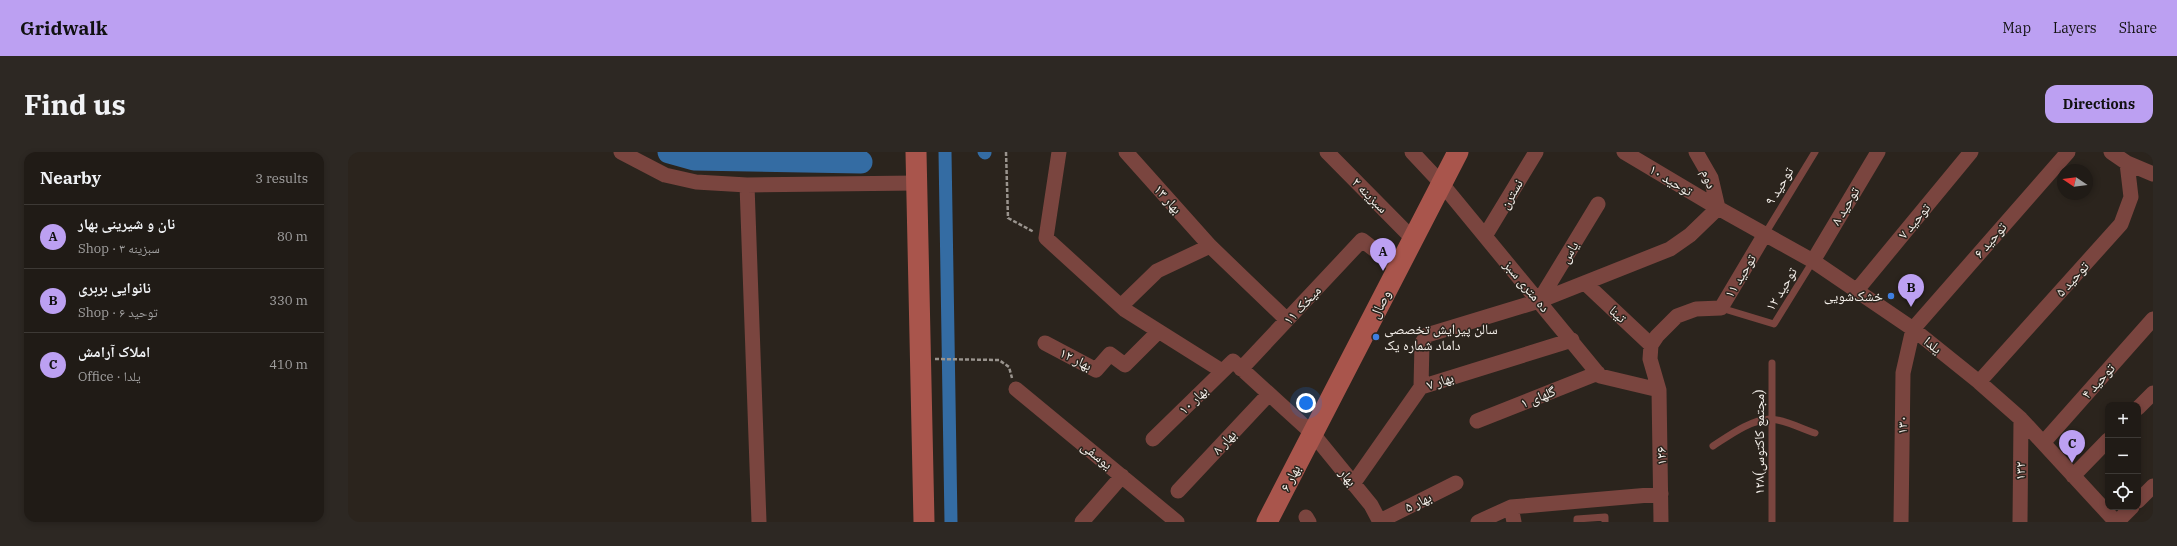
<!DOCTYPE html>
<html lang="en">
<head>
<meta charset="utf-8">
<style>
  body { margin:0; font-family:"IBM Plex Serif","Noto Naskh Arabic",serif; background:#2d2823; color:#f1f3f6 }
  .controls { position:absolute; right:12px; bottom:12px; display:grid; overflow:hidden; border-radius:8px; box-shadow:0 2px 6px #0003 }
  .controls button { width:36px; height:36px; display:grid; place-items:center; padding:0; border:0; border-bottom:1px solid #3d3935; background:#201b16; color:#f1f3f6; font:20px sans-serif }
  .compass { position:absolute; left:1709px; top:12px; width:36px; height:36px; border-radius:50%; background:#201b16; box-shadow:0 2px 6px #0003; rotate:283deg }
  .you { position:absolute; left:958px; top:251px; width:14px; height:14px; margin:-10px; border:3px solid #fff; border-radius:50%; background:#1a73e8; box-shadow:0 0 0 6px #1a73e833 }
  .badge { display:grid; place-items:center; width:26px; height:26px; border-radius:50%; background:#bca0f2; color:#111; font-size:13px; font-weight:700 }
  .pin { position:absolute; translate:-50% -33px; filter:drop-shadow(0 1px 2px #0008) }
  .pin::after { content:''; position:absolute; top:21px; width:14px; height:12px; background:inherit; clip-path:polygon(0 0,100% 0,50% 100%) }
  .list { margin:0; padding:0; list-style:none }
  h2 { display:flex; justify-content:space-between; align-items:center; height:52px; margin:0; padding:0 16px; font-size:17px }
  h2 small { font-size:13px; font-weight:400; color:#a2a1a1 }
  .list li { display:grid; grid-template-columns:26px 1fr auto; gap:12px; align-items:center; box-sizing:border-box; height:64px; padding:0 16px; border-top:1px solid #3d3935 }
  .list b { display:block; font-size:15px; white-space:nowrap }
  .list p { margin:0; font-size:13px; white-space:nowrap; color:#a2a1a1 }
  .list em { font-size:13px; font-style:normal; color:#a2a1a1 }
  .icon { flex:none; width:22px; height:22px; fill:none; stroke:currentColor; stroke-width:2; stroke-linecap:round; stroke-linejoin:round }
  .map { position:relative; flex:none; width:1805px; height:370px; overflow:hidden; border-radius:12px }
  header { display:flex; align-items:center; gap:24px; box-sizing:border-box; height:56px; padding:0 20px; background:#bca0f2; color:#111 }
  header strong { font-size:19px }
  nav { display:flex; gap:22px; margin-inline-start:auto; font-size:14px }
  .intro { display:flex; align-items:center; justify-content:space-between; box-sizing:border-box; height:96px; padding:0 24px }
  h1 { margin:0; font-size:28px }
  .button { padding:10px 18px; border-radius:12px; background:#bca0f2; color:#111; font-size:14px; font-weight:700 }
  main { display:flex; gap:24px; padding:0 24px }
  aside { flex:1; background:#201b16; border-radius:12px; box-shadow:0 2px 6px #0003 }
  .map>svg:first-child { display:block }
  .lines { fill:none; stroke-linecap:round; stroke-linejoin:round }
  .canal { stroke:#346ca3; stroke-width:13 }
  .river { stroke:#346ca3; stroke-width:23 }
  .path { stroke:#9a948e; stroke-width:2.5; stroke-dasharray:4 2; stroke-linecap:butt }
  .lane { stroke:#7a453f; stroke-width:7 }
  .street { stroke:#7a453f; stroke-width:15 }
  .secondary { stroke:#a9554c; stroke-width:21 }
  .shop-dot { fill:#3f7fe0; stroke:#2b241d; stroke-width:1.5 }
  .labels { text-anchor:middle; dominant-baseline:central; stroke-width:3; stroke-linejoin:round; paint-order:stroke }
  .street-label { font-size:14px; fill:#f5f0eb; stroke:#2b241d }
  .poi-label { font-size:14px; fill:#f5f0eb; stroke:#2b241d; text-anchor:end }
</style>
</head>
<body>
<header>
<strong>Gridwalk</strong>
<nav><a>Map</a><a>Layers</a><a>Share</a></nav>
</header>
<div class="intro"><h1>Find us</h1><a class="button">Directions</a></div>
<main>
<aside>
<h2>Nearby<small>3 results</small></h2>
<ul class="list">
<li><span class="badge">A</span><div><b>نان و شیرینی بهار</b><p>Shop · سبزینه ۳</p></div><em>80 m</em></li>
<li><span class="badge">B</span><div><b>نانوایی بربری</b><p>Shop · توحید ۶</p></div><em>330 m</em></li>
<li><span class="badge">C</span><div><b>املاک آرامش</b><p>Office · یلدا</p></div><em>410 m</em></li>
</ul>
</aside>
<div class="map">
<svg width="1805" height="370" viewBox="0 0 1805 370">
  <rect width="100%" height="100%" fill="#2b241d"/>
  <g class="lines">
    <path class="canal" d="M597,0L603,370
      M636,0L637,1"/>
    <path class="river" d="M321,0L346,7L513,10"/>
    <path class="path" d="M658,0L660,66L686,80
      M587,207L651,208L661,215L664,226"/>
    <path class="lane" d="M1417,82L1467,0
      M1373,156L1426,172L1465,109
      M1424,211V370
      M1365,294C1382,283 1402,268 1422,267C1434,267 1455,277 1467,281
      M1229,370V367L1257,365V370"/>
    <path class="street" d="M273,0L317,23L348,30L399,33L569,31
      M711,0L698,86L777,158L874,219
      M778,0L862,94L939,168
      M979,0L1065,87
      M1064,0L1094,32L1252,224L1311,238
      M1276,0L1370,56L1465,109L1565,177L1631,230L1673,267L1768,370
      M1348,0L1363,26L1370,56
      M1763,0L1779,11L1805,22
      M399,33L411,370
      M1137,84L1188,0
      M1465,109L1530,0
      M1237,131L1303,193
      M1509,138L1623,0
      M1191,149L1250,52
      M773,154L809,119L862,94
      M697,191L748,218L762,202L777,213L810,180
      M893,217L1014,88L1050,116
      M1631,230L1773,72L1783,45L1779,11
      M1073,235L1074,191L1079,183L1191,149L1322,97L1342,83L1370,56
      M668,237L829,370
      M1790,256L1805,241
      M1129,269L1250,221
      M805,287L885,209L965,282L1023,353L1032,370
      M1695,291L1805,167
      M1725,324L1760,288
      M1005,332L1073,235L1224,188
      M830,339L921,242
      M1790,349L1805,334
      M1163,355L1166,370
      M958,365L961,370
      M1032,369L1108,331
      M734,370L774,324
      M1130,370L1163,355L1313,342
      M1313,370L1311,238L1302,207L1303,193L1309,184L1329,164L1348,157L1373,156L1417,82
      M1553,370L1555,221L1565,177L1720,0
      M1672,370L1673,267
      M1769,370L1784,355"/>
    <path class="secondary" d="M568,0L576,370
      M919,370L1110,0"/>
  </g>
  <g class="shop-dot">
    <circle cx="1543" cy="144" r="4"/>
    <circle cx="1028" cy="185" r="4"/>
  </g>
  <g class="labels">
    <g class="street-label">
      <text transform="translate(1361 27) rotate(69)">دوم</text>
      <text transform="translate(1323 28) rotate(31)">توحید ۱۰</text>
      <text transform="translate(1431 34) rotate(-59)">توحید ۹</text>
      <text transform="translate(1163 42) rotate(-59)">نسترن</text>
      <text transform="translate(1022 43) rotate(45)">سبزینه ۲</text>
      <text transform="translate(820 47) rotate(48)">بهار ۱۳</text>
      <text transform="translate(1497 54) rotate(-59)">توحید ۸</text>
      <text transform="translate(1566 69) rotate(-50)">توحید ۷</text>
      <text transform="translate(1642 88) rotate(-49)">توحید ۶</text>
      <text transform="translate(1221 100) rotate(-59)">یاس</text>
      <text transform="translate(1392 124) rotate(-59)">توحید ۱۱</text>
      <text transform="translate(1724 127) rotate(-48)">توحید ۵</text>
      <text transform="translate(1179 134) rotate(50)">ده متری سبز</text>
      <text transform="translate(1433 137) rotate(-59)">توحید ۱۲</text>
      <text transform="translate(1032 152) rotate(-63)">وصال</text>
      <text transform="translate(954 153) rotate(-47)">میخک ۱۱</text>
      <text transform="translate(1270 162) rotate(43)">تینا</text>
      <text transform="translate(1585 193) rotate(39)">یلدا</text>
      <text transform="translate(728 207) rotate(26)">بهار ۱۲</text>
      <text transform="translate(1092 229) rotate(-18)">بهار ۷</text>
      <text transform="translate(1750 229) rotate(-48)">توحید ۴</text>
      <text transform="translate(1190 245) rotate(-22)">گلهای ۱</text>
      <text transform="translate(845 248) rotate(-44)">بهار ۱۰</text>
      <text transform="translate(1554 273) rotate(-88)">۱۳۰</text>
      <text transform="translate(876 290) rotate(-47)">بهار ۸</text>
      <text transform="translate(1411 290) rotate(-90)">۱۲۸(مجتمع کاکتوس)</text>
      <text transform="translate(749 303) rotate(39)">یوسفی</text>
      <text transform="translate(1313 304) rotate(-91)">۱۲۶</text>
      <text transform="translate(1672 319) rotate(-89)">۱۳۲</text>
      <text transform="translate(1000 325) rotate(51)">بهار</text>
      <text transform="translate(942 326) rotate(-63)">بهار ۶</text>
      <text transform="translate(1070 350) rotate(-26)">بهار ۵</text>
    </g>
    <g class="poi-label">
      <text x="1535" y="144">خشک‌شویی</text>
      <text x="1036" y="177" text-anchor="start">سالن پیرایش تخصصی<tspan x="1036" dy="16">داماد شماره یک</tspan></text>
    </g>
  </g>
</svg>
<div class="controls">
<button>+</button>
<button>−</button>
<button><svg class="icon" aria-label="locate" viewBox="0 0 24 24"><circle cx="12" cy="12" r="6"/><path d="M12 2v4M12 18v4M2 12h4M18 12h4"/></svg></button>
</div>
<svg class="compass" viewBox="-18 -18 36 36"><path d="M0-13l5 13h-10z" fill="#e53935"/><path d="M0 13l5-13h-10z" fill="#a2a1a1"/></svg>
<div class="you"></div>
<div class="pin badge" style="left:1035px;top:119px">A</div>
<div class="pin badge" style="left:1563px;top:155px">B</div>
<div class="pin badge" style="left:1724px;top:311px">C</div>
</div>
</main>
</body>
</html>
